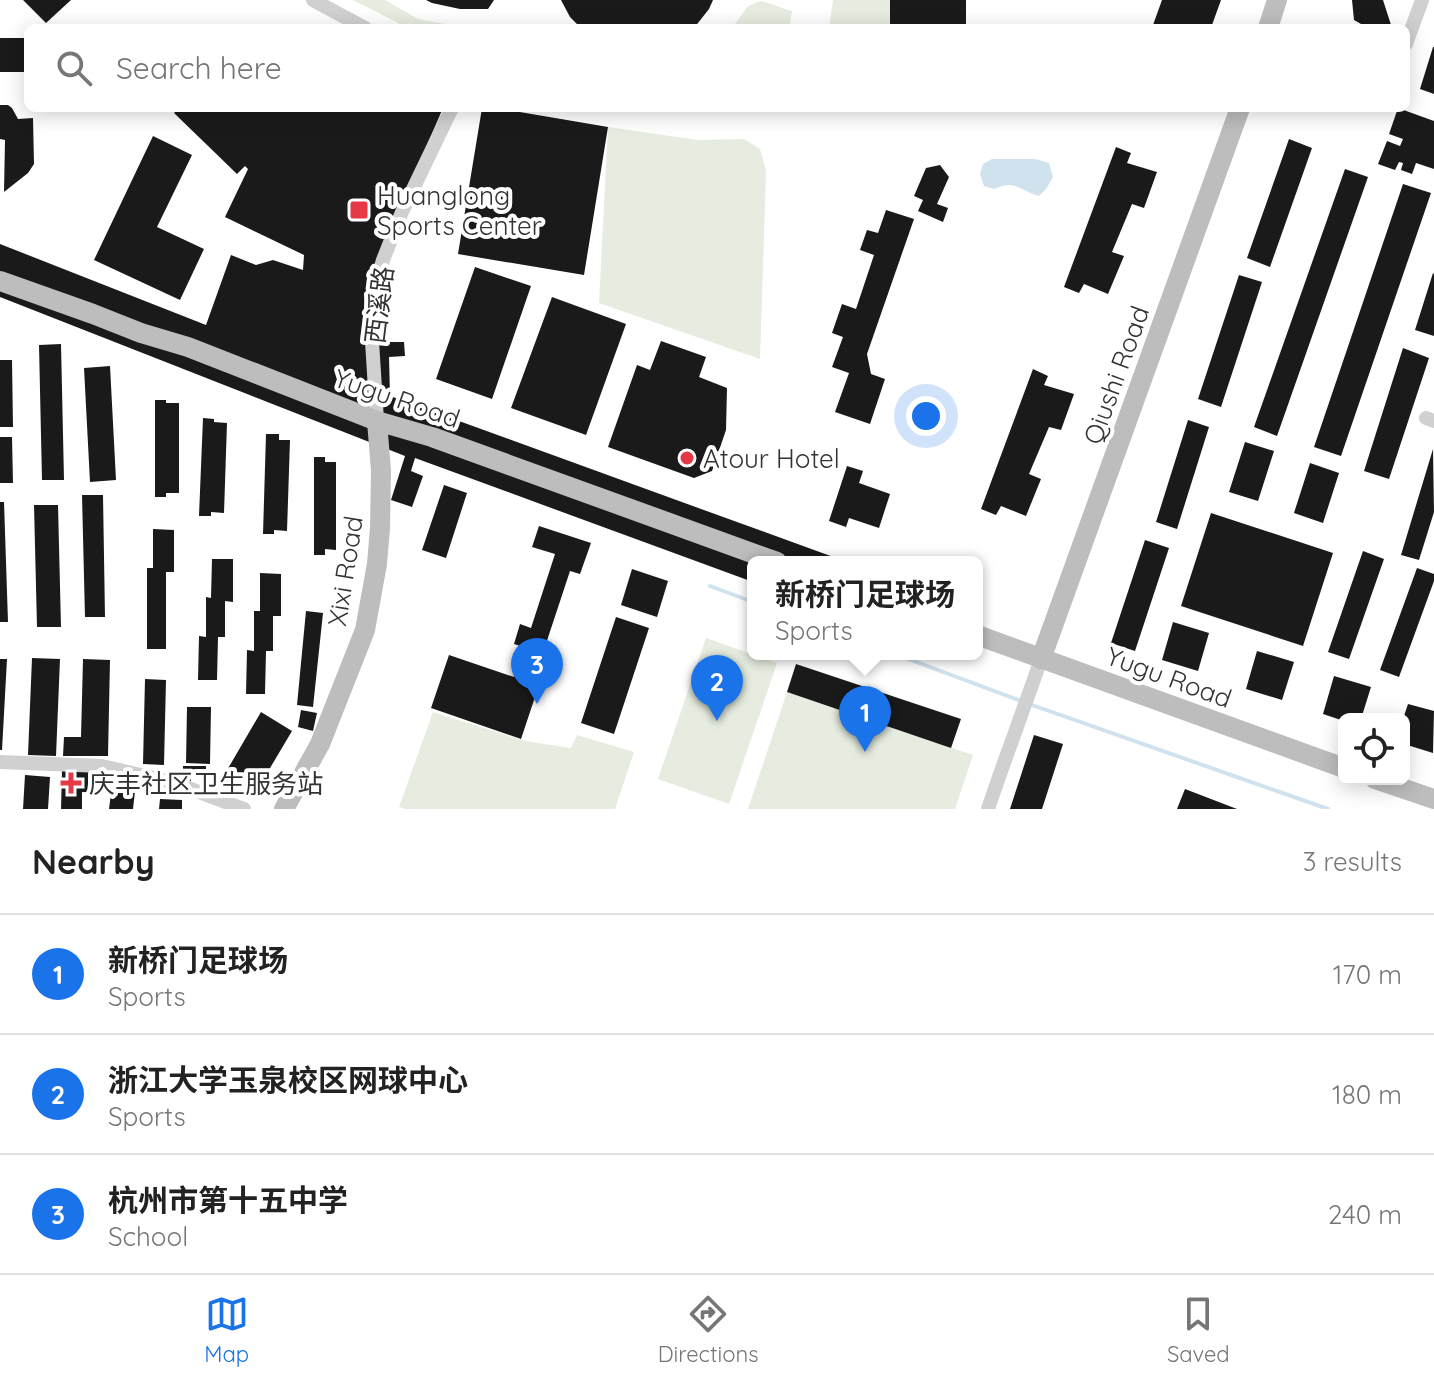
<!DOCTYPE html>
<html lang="en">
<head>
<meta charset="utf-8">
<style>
  body { margin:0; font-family:Quicksand,"Noto Sans SC",sans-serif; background:#f6f6f6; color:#222 }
  .controls { position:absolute; right:24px; bottom:24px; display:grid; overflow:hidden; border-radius:12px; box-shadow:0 4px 20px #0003 }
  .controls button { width:72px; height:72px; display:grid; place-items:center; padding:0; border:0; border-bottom:2px solid #e0e0e0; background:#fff; color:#222; font:40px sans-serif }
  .you { position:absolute; left:926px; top:416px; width:28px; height:28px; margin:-20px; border:6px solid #fff; border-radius:50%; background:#1a73e8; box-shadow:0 0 0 12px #1a73e833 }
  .badge { display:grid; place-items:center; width:52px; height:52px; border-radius:50%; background:#1a73e8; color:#fff; font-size:26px; font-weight:700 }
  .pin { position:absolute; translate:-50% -66px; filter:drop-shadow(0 2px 4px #0008) }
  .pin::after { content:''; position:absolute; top:42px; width:28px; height:24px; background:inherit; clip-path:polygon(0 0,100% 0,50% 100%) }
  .popup { position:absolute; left:747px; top:556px; width:236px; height:104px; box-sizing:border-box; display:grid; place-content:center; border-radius:12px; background:#fff; filter:drop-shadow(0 2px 6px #0005); font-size:26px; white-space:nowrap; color:#767676 }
  .popup b { font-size:30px; color:#222 }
  .popup::after { content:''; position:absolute; left:50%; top:100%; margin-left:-16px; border:16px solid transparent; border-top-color:#fff }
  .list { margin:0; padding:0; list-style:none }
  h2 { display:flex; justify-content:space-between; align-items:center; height:104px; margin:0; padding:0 32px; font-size:34px }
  h2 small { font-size:26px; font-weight:400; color:#767676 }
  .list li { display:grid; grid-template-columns:52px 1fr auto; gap:24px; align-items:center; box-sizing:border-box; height:120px; padding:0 32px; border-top:2px solid #e0e0e0 }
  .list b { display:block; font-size:30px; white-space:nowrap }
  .list p { margin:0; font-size:26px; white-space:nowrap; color:#767676 }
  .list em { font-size:26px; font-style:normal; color:#767676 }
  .icon { flex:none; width:44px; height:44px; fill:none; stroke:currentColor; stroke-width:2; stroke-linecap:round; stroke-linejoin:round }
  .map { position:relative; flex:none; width:1434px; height:809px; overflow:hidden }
  .search { position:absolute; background:#fff; box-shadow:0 4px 20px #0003; left:24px; right:24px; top:24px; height:88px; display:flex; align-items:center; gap:20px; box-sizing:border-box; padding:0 28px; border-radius:12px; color:#767676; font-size:30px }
  .sheet { height:464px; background:#fff }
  nav { display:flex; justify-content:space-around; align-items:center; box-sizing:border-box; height:112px; border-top:2px solid #e0e0e0; background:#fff; font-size:22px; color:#767676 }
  nav a { display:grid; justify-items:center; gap:4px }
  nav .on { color:#1a73e8 }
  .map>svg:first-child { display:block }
  .green { fill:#e6ecdf }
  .water { fill:#cfe2ee }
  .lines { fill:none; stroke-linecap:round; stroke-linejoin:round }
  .stream { stroke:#cfe2ee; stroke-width:4 }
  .building { fill:#1a1a1a }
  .minor { stroke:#d0d0d0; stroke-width:14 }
  .secondary { stroke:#bdbdbd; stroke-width:20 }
  .poi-dot { fill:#e63946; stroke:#fff; stroke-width:3 }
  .labels { text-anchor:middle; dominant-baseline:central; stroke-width:8; stroke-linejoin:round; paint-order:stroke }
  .poi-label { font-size:26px; fill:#333; stroke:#fff; text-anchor:start }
  .street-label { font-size:26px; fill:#333; stroke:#fff }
</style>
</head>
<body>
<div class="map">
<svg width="1434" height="809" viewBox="0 0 1434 809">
  <rect width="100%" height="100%" fill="#fff"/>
  <path class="green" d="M353,0H385L418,19L467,28H408Z
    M833,0H890V26L912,28H829Z
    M761,1L792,11L789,28H732L748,6Z
    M608,127L698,140L744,139L760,149L766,171L760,359L599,303Z
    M706,638L777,663L729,804L658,779Z
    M787,692L973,755L955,809H748Z
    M433,712L525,741L571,748L577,735L634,752L615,809H406L399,807Z"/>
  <path class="water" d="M992,159H1035L1049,163L1053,177L1046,189L1039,196C1019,190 1015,179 994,189L984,186L980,174L983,164Z"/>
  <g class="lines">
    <path class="stream" d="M710,586L753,602
      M895,654L1032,705L1328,809"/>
  </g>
  <path class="building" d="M23,0H71L46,23Z
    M426,0H494L488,9H460L432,3Z
    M561,0H713L709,9L694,28H581L570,17Z
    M890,0H966V27L890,26Z
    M1162,0H1221L1212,25H1153Z
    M1352,0H1383L1392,28H1368L1354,20Z
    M0,38H28V72H0Z
    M1433,47H1434V94L1420,89Z
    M0,105H8L12,108L18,119L33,118L34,164L28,173L4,192L5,140L0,139Z
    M179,108H443L394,221H384L389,342H404L405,356L389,357L390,396L847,562H753V582L415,458L411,471L423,476L412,507L391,500L405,456L0,297V244L206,325L231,255L256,265L273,260L303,270L304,255L225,217L248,169L245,166L237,174L174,113Z
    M482,108H497L608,127L584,275L458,254Z
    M1398,108L1434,121V169L1416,163L1412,174L1401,170L1403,163L1399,162L1395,170L1378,164L1387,141L1400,146L1403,139L1389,134Z
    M153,136L192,155L157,227L204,249L180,300L94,260Z
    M1289,139L1312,148L1270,267L1247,258Z
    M1116,147L1131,153L1127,163L1157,172L1144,208L1132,204L1112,252L1124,256L1108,294L1084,284L1079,293L1064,287Z
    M940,165L949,177L937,204L948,208L943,222L918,211L923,200L914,196L926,168Z
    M1345,169L1368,177L1277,436L1254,427Z
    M1403,184L1431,193L1341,456L1314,447Z
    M886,210L914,219L867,354L871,374L885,379L870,424L835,412L849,373L832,367L843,337L832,333L842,304L856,309L874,255L860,250L867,230L878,233Z
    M475,267L531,286L492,399L436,379Z
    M1433,273L1434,274V336L1415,330Z
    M1239,275L1262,282L1221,407L1198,399Z
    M552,297L626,324L586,435L511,408Z
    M661,341L706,357L699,377L727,388L726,430L712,471L694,478L608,447L637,365L650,370Z
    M61,344L64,480H42L39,345Z
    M1403,348L1429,358L1389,479L1364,471Z
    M0,360H12L13,427H0Z
    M110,366L116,480L90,482L84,368Z
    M1033,369L1048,376L1044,385L1074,394L1061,430L1049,427L1029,474L1041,479L1026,516L1001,506L996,515L981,509Z
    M155,400H166V403H179V493H166V497H155Z
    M203,418L214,419V422L227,423L224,513L211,512V516H199Z
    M1188,420L1209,427L1177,529L1156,522Z
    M266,434H279V440H290L287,531L274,530V534H263Z
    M0,437H12L13,483H0Z
    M1245,442L1274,451L1258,501L1229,492Z
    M1433,449L1434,512L1419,560L1401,555Z
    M314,457H325V462H336V550L325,549V555H314Z
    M1310,463L1339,473L1323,523L1294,513Z
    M847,466L863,471L859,483L890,494L879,528L849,518L846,527L829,521Z
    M444,485L467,493L446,558L422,550Z
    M82,495H103L105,617H85Z
    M0,502H4L8,622H0Z
    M34,505H58L61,627H37Z
    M1211,513L1333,553L1303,646L1181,606Z
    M539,526L591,543L580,574L570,571L533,683L539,685L521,739L431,708L449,655L514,677L524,647L514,644L520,624L531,628L555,554L532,547Z
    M153,529L174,530V572H166V649H147V568H153Z
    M1145,540L1169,548L1135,651L1111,643Z
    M1363,551L1384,559L1349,659L1328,652Z
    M212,559H233V602L225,601V637H218L217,680H198L199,636L206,637V597L211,598Z
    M1417,568L1434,574V581L1399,677L1380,670Z
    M632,569L668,581L657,617L621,605Z
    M260,573L281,574V616H273V651H266L265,694H246L247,650L254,651V611H260Z
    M306,611L323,613L313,707L297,705Z
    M616,617L649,628L614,734L581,723Z
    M1173,622L1209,633L1198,671L1162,660Z
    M1257,651L1294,662L1282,700L1246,689Z
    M32,658L60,659L56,756L28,755Z
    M0,659H7L2,750H0Z
    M83,659L110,660L108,756H63L64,737H81Z
    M796,664L961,719L951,748L787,692Z
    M1334,676L1371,687L1361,719H1344V721L1323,714Z
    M145,679L166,680L164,765L143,764Z
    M1408,704L1434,711L1433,753L1404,744L1403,719Z
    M187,707H211L210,764L186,763Z
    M301,710L317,713L313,731L298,727Z
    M261,712L292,731L254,795L223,777Z
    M1034,735L1063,744L1042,809H1010Z
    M183,766H206V774L191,775V781H183Z
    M62,771L96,772L136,782L133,809H109L111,793L82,792V809H61Z
    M25,775L50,777L48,809H23Z
    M1185,789L1237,809H1177Z
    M160,799L182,800V809H159Z"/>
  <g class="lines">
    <path class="minor" d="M313,0L365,28
      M1406,44L1422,0
      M1426,418L1434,421
      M377,421L372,341L376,284L383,260L402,212L452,108
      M0,762L102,766L175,783L244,809
      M988,809C1005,758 1024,709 1041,659"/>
    <path class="secondary" d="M1268,28L1277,0
      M0,281L93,314L141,333L188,347L377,421L432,437L777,562
      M977,635L1344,768
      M1041,659L1240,108
      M1375,779L1434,799
      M284,809L320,744L365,630L377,564L380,528L381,471L377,421"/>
  </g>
  <g class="poi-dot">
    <rect x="349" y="200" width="20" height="20" rx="4"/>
    <circle cx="687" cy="458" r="8"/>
    <path d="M67 771h8v8h8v8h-8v8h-8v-8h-8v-8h8z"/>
  </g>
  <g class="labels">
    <g class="poi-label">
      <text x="377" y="195">Huanglong<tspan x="377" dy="30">Sports Center</tspan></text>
      <text x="703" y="458">Atour Hotel</text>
      <text x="89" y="783">庆丰社区卫生服务站</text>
    </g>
    <g class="street-label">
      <text transform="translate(379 305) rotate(-83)">西溪路</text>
      <text transform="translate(1116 375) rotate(-70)">Qiushi Road</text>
      <text transform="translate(397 398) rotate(19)">Yugu Road</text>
      <text transform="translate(345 571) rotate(-81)">Xixi Road</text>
      <text transform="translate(1169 677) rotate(20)">Yugu Road</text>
    </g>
  </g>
</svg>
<div class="controls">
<button><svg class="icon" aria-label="locate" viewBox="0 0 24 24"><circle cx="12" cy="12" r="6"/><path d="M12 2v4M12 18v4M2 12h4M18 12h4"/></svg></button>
</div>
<div class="you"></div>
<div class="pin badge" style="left:865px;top:752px">1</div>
<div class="popup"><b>新桥门足球场</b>Sports</div>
<div class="pin badge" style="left:717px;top:721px">2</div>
<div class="pin badge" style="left:537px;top:704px">3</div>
<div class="search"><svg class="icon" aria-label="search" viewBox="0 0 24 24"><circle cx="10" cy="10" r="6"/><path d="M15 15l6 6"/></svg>Search here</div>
</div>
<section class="sheet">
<h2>Nearby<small>3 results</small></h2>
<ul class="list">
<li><span class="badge">1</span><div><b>新桥门足球场</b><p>Sports</p></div><em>170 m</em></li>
<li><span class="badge">2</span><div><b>浙江大学玉泉校区网球中心</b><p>Sports</p></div><em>180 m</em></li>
<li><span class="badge">3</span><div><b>杭州市第十五中学</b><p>School</p></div><em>240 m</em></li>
</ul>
</section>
<nav>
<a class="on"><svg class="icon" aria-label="map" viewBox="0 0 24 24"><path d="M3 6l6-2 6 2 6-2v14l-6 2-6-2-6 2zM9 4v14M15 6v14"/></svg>Map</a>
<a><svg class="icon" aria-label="directions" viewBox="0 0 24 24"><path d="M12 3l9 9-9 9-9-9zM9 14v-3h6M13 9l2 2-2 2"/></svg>Directions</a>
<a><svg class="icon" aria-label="saved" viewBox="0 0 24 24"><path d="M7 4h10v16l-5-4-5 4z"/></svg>Saved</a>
</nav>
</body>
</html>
